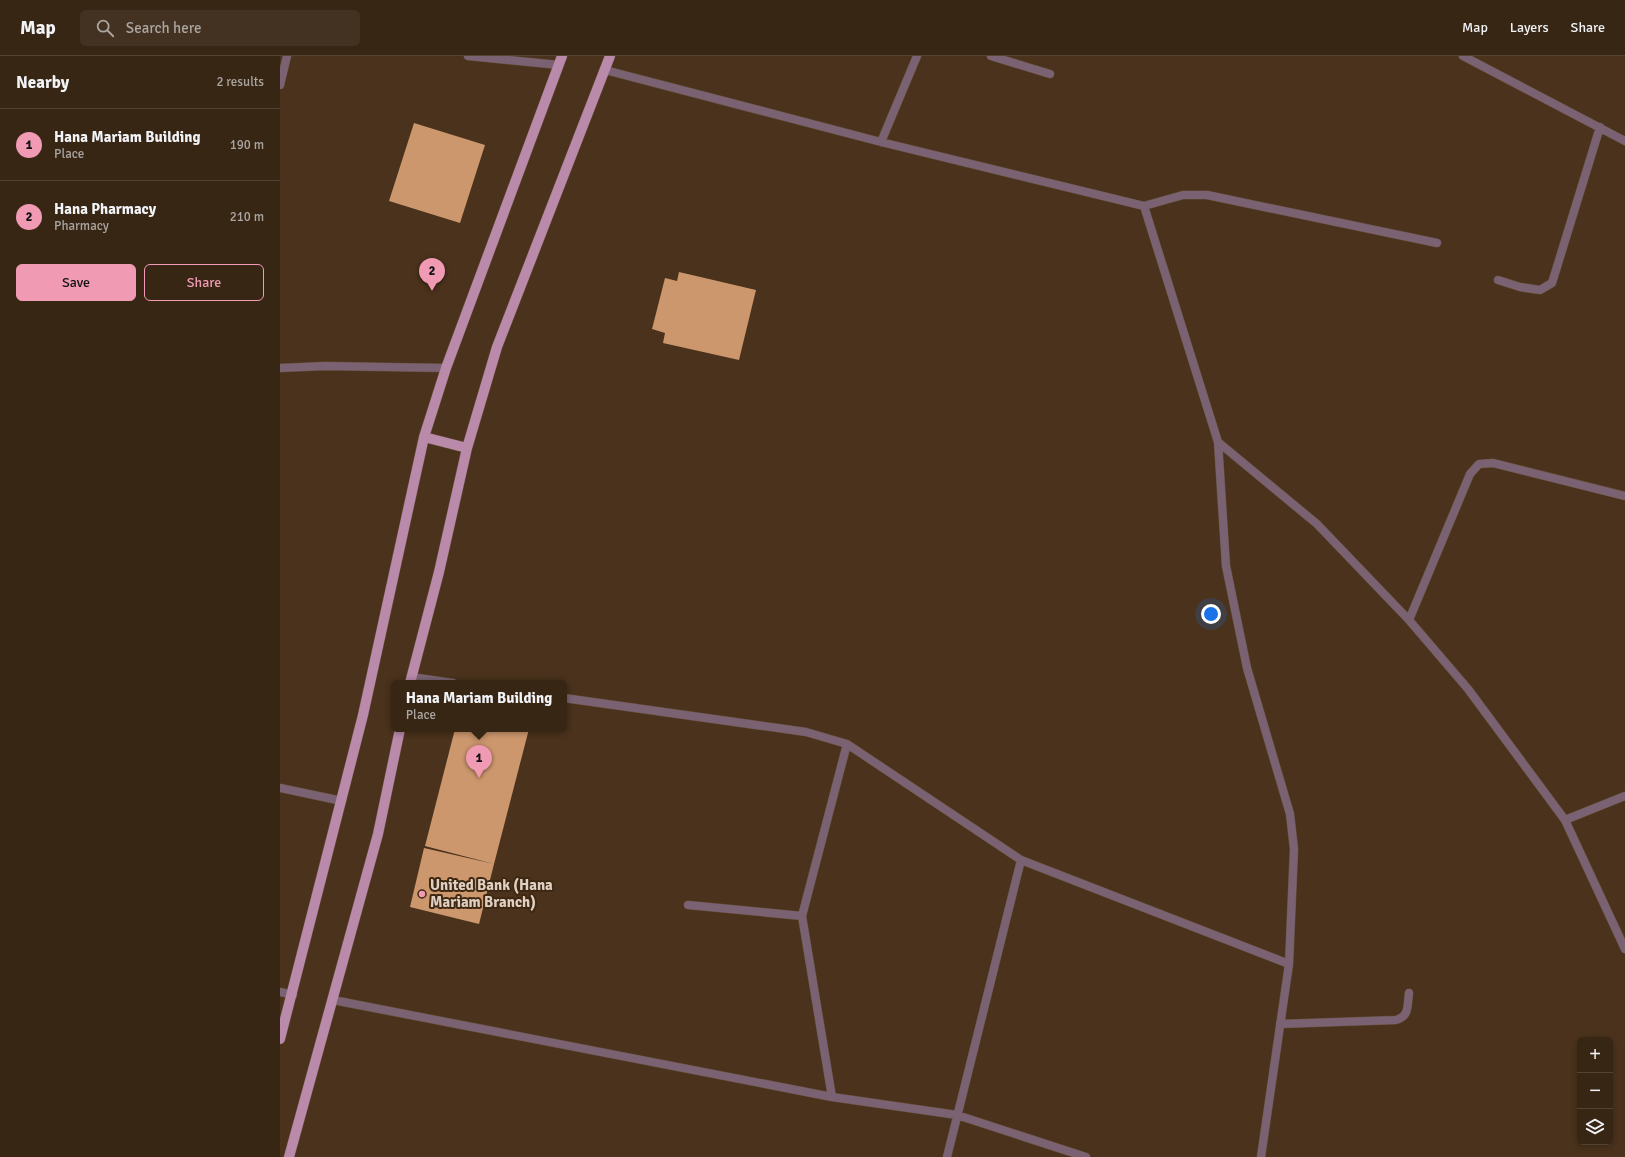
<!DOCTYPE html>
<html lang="en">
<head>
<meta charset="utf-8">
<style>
  body { margin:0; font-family:Signika,sans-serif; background:#433222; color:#f1f3f6 }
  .controls { position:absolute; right:12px; bottom:12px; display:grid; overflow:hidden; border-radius:6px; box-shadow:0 2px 6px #0003 }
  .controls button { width:36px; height:36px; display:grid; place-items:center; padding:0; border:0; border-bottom:1px solid #524334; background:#382615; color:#f1f3f6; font:20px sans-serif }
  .you { position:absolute; left:931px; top:558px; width:14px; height:14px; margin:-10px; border:3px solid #fff; border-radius:50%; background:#1a73e8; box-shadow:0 0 0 6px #1a73e833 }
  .badge { display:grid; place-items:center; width:26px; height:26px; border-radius:50%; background:#f19ab3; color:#111; font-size:13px; font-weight:700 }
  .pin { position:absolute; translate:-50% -33px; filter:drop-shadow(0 1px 2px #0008) }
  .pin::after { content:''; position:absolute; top:21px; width:14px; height:12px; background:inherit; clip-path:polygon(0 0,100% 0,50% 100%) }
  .popup { position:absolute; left:111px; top:624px; width:176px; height:52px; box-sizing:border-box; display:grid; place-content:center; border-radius:6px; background:#382615; filter:drop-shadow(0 1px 3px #0005); font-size:13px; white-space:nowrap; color:#aba5a0 }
  .popup b { font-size:15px; color:#f1f3f6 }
  .popup::after { content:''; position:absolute; left:50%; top:100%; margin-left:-8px; border:8px solid transparent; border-top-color:#382615 }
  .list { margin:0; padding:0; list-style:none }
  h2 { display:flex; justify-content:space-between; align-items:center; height:52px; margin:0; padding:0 16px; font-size:17px }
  h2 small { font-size:13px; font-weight:400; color:#aba5a0 }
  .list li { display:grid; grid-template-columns:26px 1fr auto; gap:12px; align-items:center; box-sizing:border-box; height:72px; padding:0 16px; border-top:1px solid #524334 }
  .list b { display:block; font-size:15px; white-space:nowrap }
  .list p { margin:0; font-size:13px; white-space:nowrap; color:#aba5a0 }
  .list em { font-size:13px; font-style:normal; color:#aba5a0 }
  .actions { display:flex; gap:8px; padding:12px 16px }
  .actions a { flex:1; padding:9px 0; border:1px solid #f19ab3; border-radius:6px; text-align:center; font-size:14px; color:#f19ab3 }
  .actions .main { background:#f19ab3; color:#111 }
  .icon { flex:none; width:22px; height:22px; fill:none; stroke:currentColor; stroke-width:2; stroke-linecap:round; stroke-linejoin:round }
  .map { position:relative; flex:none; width:1345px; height:1101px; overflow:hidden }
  header { display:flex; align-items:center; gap:24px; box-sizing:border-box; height:56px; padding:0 20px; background:#382615; border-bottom:1px solid #524334 }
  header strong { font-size:19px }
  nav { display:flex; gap:22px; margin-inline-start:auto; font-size:14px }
  .search { width:280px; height:36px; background:#433222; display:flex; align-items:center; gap:10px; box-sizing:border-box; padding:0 14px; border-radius:6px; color:#aba5a0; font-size:15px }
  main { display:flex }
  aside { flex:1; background:#382615 }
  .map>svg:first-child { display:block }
  .building { fill:#cd976d }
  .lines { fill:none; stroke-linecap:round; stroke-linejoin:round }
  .street-casing { stroke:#654e3a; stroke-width:9 }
  .primary-casing { stroke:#654e3a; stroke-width:11 }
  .street { stroke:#7a6272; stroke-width:8 }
  .primary { stroke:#ba8aab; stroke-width:10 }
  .poi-dot { fill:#f19ab3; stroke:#3f2812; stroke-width:1.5 }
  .labels { text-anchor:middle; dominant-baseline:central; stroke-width:4; stroke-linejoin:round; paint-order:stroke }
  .poi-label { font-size:15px; font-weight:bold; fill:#dfd0c3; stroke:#3f2812; text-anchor:start }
</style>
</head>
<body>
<header>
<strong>Map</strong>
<div class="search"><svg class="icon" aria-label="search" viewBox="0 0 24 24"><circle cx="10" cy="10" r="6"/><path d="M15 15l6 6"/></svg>Search here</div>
<nav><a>Map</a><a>Layers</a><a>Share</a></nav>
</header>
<main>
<aside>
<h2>Nearby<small>2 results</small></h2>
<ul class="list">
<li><span class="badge">1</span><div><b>Hana Mariam Building</b><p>Place</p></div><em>190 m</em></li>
<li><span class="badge">2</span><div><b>Hana Pharmacy</b><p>Pharmacy</p></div><em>210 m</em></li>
</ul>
<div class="actions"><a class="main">Save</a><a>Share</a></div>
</aside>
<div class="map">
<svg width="1345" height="1101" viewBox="0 0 1345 1101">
  <rect width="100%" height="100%" fill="#4a321c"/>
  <path class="building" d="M134,67L205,89L180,167L109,145Z
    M399,216L476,234L459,304L383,287L385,277L372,273L385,222L397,225Z
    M175,673H249L214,808L145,790Z
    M144,792L214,808L199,868L130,851Z"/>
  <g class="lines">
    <defs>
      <path id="street" d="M188,0L279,9
        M711,0L770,18
        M1183,0L1345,85
        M325,14L601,86L864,150L938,386L946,510L967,612L1010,758L1014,793L1009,908L981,1101
        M0,29L7,0
        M601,86L637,0
        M864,150L903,139H927L1157,187
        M1218,224L1240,231L1260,234L1272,227L1320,71
        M0,312L45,310L166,312
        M938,386L1037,468L1129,564L1188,633L1285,764L1345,893
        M1129,564L1190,418L1199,408L1213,407L1345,440
        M131,621L173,627
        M284,642L526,676L567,688L741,804L1009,908
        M0,732L62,745
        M1285,764L1345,740
        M408,849L522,860
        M0,936L13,939
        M53,944L552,1041L677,1059L806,1101
        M1000,968L1116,964C1130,960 1127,949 1129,937
        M552,1041L522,860L567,688
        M667,1101L741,804"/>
      <path id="primary" d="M144,381L187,392
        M130,627L159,516L187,392L217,291L330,0
        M0,983L83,659L144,381L166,312L282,0
        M9,1101L98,778L120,673"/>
    </defs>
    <use href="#street" class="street-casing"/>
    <use href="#primary" class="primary-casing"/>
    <use href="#street" class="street"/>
    <use href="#primary" class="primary"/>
  </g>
  <circle class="poi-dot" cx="142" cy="838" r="4"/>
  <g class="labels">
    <g class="poi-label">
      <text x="150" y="829">United Bank (Hana<tspan x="150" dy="17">Mariam Branch)</tspan></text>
    </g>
  </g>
</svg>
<div class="controls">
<button>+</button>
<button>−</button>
<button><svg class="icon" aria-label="layers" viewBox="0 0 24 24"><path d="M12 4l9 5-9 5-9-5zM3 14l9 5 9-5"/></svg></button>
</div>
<div class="you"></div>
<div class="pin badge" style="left:199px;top:722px">1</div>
<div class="popup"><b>Hana Mariam Building</b>Place</div>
<div class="pin badge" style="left:152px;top:235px">2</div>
</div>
</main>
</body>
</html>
